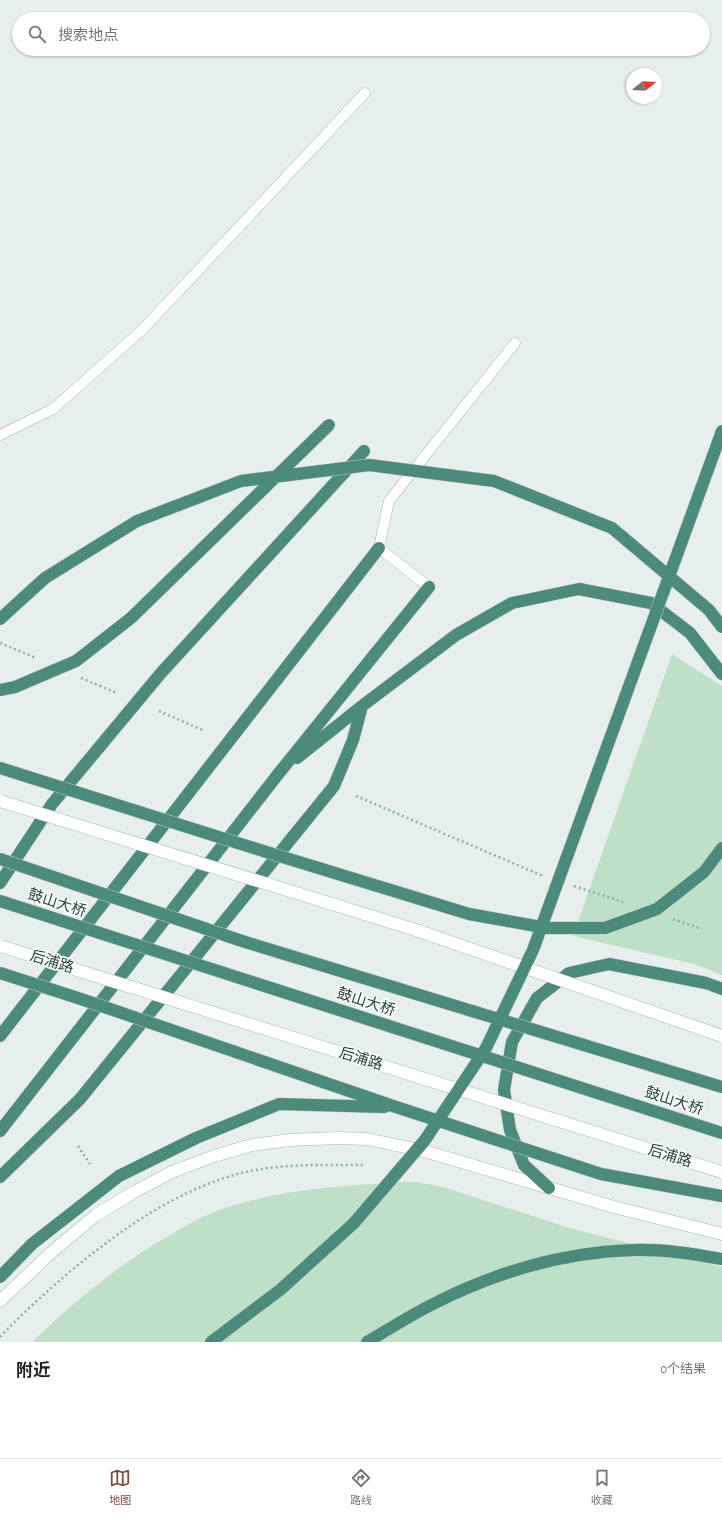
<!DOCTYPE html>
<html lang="zh">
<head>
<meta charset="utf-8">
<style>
  body { margin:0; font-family:"Alegreya Sans","Noto Sans SC",sans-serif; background:#f2f2f2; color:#202124 }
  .compass { position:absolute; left:626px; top:68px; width:36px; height:36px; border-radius:50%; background:#fff; box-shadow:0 1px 3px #0004; rotate:72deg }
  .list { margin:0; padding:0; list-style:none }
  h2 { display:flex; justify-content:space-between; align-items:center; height:52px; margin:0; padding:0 16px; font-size:17px }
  h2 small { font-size:13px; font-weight:400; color:#757577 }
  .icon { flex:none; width:22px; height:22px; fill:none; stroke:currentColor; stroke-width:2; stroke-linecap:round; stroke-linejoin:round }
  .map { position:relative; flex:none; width:722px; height:1342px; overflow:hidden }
  .search { position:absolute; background:#fff; box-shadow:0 1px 3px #0004; left:12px; right:12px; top:12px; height:44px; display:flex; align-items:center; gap:10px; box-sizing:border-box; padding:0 14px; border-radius:22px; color:#757577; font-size:15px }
  .sheet { height:116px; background:#fff }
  nav { display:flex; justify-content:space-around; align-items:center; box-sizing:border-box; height:56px; border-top:1px solid #e0e0e0; background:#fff; font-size:11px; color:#757577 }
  nav a { display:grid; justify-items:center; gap:2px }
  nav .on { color:#7f4e3f }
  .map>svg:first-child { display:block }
  .green { fill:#bfe0c8 }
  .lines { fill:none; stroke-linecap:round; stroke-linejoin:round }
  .service-casing { stroke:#a8b8b2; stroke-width:11 }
  .secondary-casing { stroke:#a4bbb3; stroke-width:13 }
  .trunk-casing { stroke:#c2cac8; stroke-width:13 }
  .path { stroke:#86b3a5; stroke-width:2.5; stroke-dasharray:2 3; stroke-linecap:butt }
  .service { stroke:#fff; stroke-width:10 }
  .secondary { stroke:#fff; stroke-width:12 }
  .trunk { stroke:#4c8a7c; stroke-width:12 }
  .secondary-bridge-casing { stroke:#a4bbb3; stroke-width:13; stroke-linecap:butt }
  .trunk-bridge-casing { stroke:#c2cac8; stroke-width:13; stroke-linecap:butt }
  .secondary-bridge { stroke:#fff; stroke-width:12 }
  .trunk-bridge { stroke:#4c8a7c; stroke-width:12 }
  .labels { text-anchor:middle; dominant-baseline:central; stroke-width:3.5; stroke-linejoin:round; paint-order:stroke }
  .street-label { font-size:15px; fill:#24423a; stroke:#f7fbf9 }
</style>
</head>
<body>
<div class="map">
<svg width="722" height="1342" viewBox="0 0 722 1342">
  <rect width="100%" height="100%" fill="#e6efeb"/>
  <path class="green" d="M672,654L722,686V975L694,964L573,936Z
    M401,1182H417L443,1187L573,1229L722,1267V1342H32C75,1301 117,1266 168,1236C187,1225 206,1214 228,1207C283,1189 343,1186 401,1182Z"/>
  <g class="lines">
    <defs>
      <path id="service" d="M0,435L53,409L142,330L365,93
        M429,587L379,548L389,501L515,343"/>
      <path id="secondary" d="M0,1301L54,1250L96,1215L134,1192L172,1172L214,1156L252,1145L290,1140L338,1138L367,1139L424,1151L614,1207L722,1234"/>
      <path id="trunk" d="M297,758L362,706L456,635L512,603L579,589L651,603L690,633L722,674
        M0,883L52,804L161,673L364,451
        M0,1036L379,548
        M0,1131L279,773L429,587
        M0,1177L80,1099L334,786L353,740L362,706
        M549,1188L524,1165L510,1130L504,1090L512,1042L537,998L569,973L609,964L706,983L722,989"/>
    </defs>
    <use href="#service" class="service-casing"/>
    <use href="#secondary" class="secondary-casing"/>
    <use href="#trunk" class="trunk-casing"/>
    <path class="path" d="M0,643L36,658
      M81,678L117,693
      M159,711L202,730
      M356,796L543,876
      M574,886L623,902
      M673,919L702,929
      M78,1146L90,1164
      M0,1337C23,1313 47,1291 73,1269C122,1229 173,1193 234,1175C275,1163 321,1165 363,1165"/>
    <use href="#service" class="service"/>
    <use href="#secondary" class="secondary"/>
    <use href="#trunk" class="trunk"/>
    <defs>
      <path id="secondary-bridge" d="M0,801L419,931L722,1036
        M0,946L722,1172"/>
      <path id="trunk-bridge" d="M0,619L45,578L137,521L241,481L369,465L494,481L612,528L709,610L722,627
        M0,690L15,687L76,661L131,618L329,425
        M0,768L276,855L469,914L547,928H605L657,909L704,872L722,848
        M0,859L242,941L722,1087
        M0,901L722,1133
        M0,973L81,999L396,1107L601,1174L722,1196
        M0,1277L32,1244L119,1176L196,1138L279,1104L385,1107
        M211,1342L280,1290L354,1223L425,1140L486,1048L533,950L722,431
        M367,1342C389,1329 411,1315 433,1304C496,1272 564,1252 634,1250C663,1249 693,1254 722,1259"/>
    </defs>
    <use href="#secondary-bridge" class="secondary-bridge-casing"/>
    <use href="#trunk-bridge" class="trunk-bridge-casing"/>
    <use href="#secondary-bridge" class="secondary-bridge"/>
    <use href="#trunk-bridge" class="trunk-bridge"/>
  </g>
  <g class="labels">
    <g class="street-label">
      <text transform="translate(57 903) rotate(18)">鼓山大桥</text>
      <text transform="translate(52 962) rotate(17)">后浦路</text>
      <text transform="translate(366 1002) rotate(18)">鼓山大桥</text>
      <text transform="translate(361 1059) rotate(17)">后浦路</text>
      <text transform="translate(674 1101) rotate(18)">鼓山大桥</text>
      <text transform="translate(670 1156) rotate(17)">后浦路</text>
    </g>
  </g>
</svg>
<svg class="compass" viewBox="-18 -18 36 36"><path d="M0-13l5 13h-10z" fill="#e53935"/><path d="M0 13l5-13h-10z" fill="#757577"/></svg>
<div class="search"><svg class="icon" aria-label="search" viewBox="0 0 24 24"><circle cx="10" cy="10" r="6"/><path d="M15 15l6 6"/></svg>搜索地点</div>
</div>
<section class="sheet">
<h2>附近<small>0个结果</small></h2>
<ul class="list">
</ul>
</section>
<nav>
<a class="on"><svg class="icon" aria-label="map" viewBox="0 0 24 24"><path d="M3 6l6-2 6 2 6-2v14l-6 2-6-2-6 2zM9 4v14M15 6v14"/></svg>地图</a>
<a><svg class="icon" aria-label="directions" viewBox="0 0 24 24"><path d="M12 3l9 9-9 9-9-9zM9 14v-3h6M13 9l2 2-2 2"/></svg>路线</a>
<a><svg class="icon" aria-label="saved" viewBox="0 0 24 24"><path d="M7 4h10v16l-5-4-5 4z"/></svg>收藏</a>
</nav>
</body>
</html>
